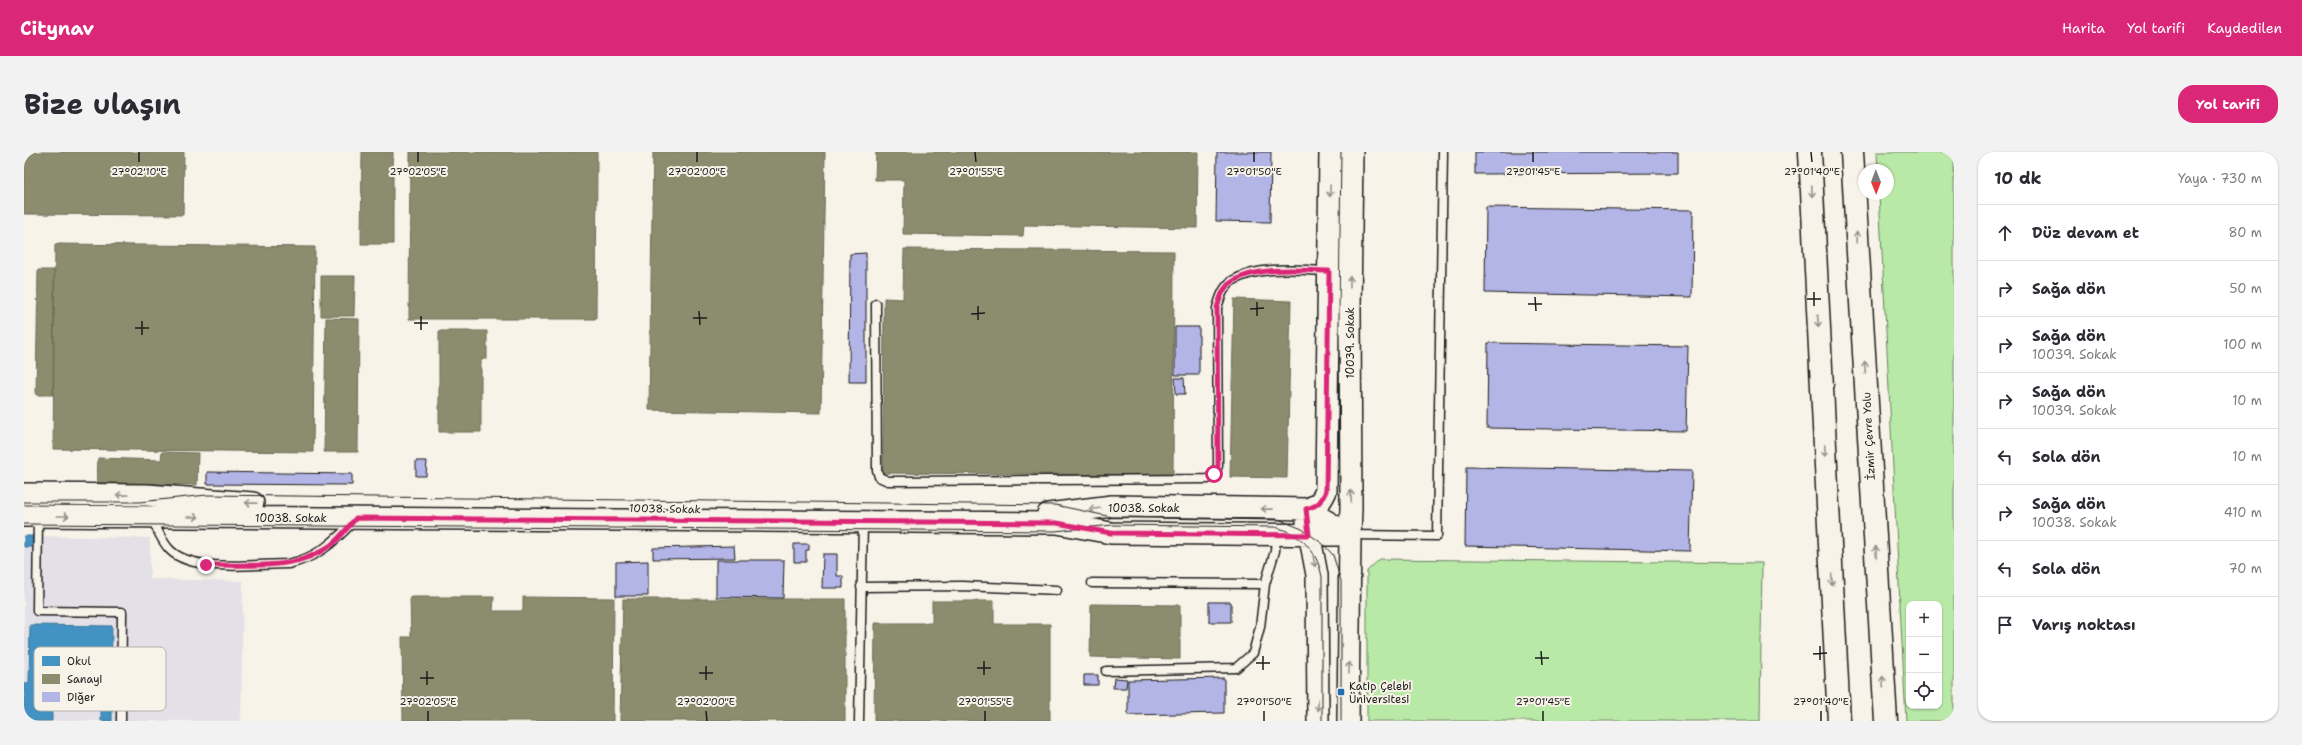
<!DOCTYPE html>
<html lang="tr">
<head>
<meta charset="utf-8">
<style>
  body { margin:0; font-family:"Shantell Sans",sans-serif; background:#f2f2f3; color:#2b2b33 }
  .controls { position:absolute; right:12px; bottom:12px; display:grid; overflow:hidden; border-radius:8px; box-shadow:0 1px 3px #0004 }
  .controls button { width:36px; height:36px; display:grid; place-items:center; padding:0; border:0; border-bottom:1px solid #e1e1e2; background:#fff; color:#2b2b33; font:20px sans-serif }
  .compass { position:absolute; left:1834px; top:12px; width:36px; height:36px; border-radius:50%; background:#fff; box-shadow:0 1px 3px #0004; rotate:179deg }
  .stop { position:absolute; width:12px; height:12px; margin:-9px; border:3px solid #db2777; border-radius:50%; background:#fff }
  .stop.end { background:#db2777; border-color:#fff; box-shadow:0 1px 4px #0008 }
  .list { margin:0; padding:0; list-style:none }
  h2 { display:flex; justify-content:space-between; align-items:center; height:52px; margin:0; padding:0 16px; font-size:17px }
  h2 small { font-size:13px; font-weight:400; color:#7c7c81 }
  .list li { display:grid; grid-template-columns:26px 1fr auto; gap:12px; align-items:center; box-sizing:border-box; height:56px; padding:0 16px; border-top:1px solid #e1e1e2 }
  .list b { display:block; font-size:15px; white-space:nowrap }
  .list p { margin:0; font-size:13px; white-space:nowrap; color:#7c7c81 }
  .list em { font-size:13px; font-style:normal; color:#7c7c81 }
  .icon { flex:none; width:22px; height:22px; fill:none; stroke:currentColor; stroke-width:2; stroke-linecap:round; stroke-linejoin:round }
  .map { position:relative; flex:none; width:1930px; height:569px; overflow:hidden; border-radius:16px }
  header { display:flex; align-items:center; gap:24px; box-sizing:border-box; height:56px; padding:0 20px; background:#db2777; color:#fff }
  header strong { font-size:19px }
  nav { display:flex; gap:22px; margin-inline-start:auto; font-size:14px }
  .intro { display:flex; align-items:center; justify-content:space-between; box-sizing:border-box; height:96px; padding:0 24px }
  h1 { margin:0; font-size:28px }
  .button { padding:10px 18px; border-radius:16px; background:#db2777; color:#fff; font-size:14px; font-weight:700 }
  main { display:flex; gap:24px; padding:0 24px }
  aside { flex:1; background:#fff; border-radius:16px; box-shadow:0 1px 3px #0004 }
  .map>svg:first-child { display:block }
  .built { fill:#e3e0e8 }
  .green { fill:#b9e9a7; stroke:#6a8262; fill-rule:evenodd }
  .schools { fill:#4393c3; stroke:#376f91 }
  .industry { fill:#8c8c6e; stroke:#6a6a55 }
  .building { fill:#b4b5e7; stroke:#1c1c1c }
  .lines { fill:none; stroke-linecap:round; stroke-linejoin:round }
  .service-casing { stroke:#1c1c1c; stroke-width:11 }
  .tertiary-casing { stroke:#1c1c1c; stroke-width:24 }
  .motorway-casing { stroke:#1c1c1c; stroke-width:25 }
  .service { stroke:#f7f3e8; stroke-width:8 }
  .tertiary { stroke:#f7f3e8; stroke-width:21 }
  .motorway { stroke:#f7f3e8; stroke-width:22 }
  .tram { stroke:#1c1c1c; stroke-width:1 }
  .oneway { stroke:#94928c }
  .route { stroke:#db2777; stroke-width:5 }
  .ticks { fill:none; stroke:#1c1c1c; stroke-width:1.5 }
  .poi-dot { fill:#1f6fb2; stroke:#f7f3e8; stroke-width:1.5 }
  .labels { text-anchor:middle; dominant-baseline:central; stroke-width:4; stroke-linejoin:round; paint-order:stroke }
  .street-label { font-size:11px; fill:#1c1c1c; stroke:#f7f3e8 }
  .poi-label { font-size:11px; fill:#1c1c1c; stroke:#f7f3e8; text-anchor:start }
  .key { fill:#f7f3e8; stroke:#b5b2ab; stroke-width:1 }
  .key-label { font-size:11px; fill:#1c1c1c }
  .ticks-label { font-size:10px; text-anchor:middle; fill:#1c1c1c; stroke:#f7f3e8; stroke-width:4; stroke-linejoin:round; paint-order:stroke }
</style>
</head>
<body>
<header>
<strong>Citynav</strong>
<nav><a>Harita</a><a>Yol tarifi</a><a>Kaydedilen</a></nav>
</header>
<div class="intro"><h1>Bize ulaşın</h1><a class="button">Yol tarifi</a></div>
<main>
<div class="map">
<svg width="1930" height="569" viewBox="0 0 1930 569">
  <rect width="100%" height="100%" fill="#f7f3e8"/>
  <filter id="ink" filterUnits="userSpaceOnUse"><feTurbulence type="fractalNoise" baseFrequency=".025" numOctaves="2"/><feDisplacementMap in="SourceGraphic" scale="8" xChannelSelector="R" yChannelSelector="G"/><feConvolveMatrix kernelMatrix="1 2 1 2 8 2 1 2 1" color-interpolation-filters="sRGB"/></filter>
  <g filter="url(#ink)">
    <path class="built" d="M0,384L126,386V427L219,429L217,569H0Z"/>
    <path class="green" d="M1853,0H1930V569H1882L1855,42H1864V18H1854ZM1885,452H1915V554H1885Z
      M1356,407L1738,411L1736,569H1343V419Z"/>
    <path class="schools" d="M0,384H10V395H0Z
      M6,473L88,474L87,539L28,538V569H0V531H5Z
      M77,545H88V569H77Z"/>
    <path class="industry" d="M0,0H160L159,63L0,62Z
      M338,0H369V92H337Z
      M386,0H573L572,167H385Z
      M629,0H801L797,261L625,258Z
      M852,0H1174L1173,76L1000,73L999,84L879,82L880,28H851Z
      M31,92L291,95L289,300L29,297Z
      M880,97L1150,99L1149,323L859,321L860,146L879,147Z
      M14,118H30L29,243H12Z
      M297,124H331L330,164H297Z
      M1210,147L1267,149L1263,326L1206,325Z
      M302,166L335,167L334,300H300Z
      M415,179H463V207H457V280H415Z
      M138,300L174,301L173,333L73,331L74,306L137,308Z
      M386,445H470L469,459H499V445L590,446L589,569H379L378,485H387Z
      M599,447H821V569H596Z
      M908,449H970V472H1026V569H850L851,471H908Z
      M1067,452L1156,453V507L1066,505Z"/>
    <path class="building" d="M1193,0H1247L1246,70L1192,69Z
      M1451,0H1654V21L1451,22Z
      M1462,55L1669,58L1668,145L1461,141Z
      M842,101V230H825L826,102Z
      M1151,175H1175V223H1151Z
      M1464,191L1664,194L1662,279L1463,276Z
      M1151,226H1160L1161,242H1152Z
      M392,309H403L402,324H392Z
      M1442,315L1668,319L1666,399L1441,394Z
      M183,320L328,322V333L183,332Z
      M770,392H785V398H782V410H770Z
      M710,394L711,406L629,407V396Z
      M799,402H813V424H819V436H798Z
      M692,408H760L759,446L692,445Z
      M624,409V444H592V410Z
      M1185,450H1207V470H1185Z
      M1060,523H1074V533H1060Z
      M1090,526L1103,527L1102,536H1089Z
      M1200,526V561L1104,563V528Z"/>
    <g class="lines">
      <defs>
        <path id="service" d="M852,152L853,318L855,325L864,329L1184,327L1190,322L1194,314L1193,156C1196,146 1199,135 1208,129C1235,113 1275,118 1304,119
          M14,365L13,459L98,460L97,569
          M127,365C133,376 137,389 146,398C169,421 232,412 264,412C293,406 310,390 330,369
          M1326,383L1413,384L1419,0
          M1068,431L1241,432
          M837,435L938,434L1033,438
          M1082,519L1212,516L1229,501L1236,475L1241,432L1251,399L1252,384
          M835,569L839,371"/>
        <path id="tertiary" d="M0,342L123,343L229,351
          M1282,357L1326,383L1324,569
          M1024,362L1088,354L1282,357C1294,354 1297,350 1302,339L1306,0
          M0,364L1033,371L1087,381L1326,383L1327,356L1326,157L1328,0
          M1283,370L1293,423L1294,569"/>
        <path id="motorway" d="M1786,0L1815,569
          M1828,0L1862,569"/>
      </defs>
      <use href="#service" class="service-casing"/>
      <use href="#tertiary" class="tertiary-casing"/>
      <use href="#motorway" class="motorway-casing"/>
      <use href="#service" class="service"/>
      <use href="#tertiary" class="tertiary"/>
      <use href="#motorway" class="motorway"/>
      <path class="tram" d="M0,350H115L183,343L1031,353L1088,365L1254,367L1278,377L1299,392L1309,403L1317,429V569
        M0,372L1031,379L1088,373L1251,375C1277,382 1293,398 1298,425V569"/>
    </g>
    <defs><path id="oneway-shaft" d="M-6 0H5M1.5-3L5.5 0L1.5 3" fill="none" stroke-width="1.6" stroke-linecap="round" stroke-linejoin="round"/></defs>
    <g class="oneway">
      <use href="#oneway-shaft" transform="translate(1306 39) rotate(91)"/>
      <use href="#oneway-shaft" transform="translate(1788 39) rotate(87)"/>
      <use href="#oneway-shaft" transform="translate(1833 85) rotate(-93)"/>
      <use href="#oneway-shaft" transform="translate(1326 130) rotate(-89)"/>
      <use href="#oneway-shaft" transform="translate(1794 169) rotate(87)"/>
      <use href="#oneway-shaft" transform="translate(1841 215) rotate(-93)"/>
      <use href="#oneway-shaft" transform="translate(1801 299) rotate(87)"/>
      <use href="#oneway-shaft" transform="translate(98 343) rotate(-179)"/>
      <use href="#oneway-shaft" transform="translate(1327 344) rotate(-92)"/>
      <use href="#oneway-shaft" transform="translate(227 351) rotate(-179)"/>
      <use href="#oneway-shaft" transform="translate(1071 357) rotate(171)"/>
      <use href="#oneway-shaft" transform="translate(1243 357) rotate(-179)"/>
      <use href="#oneway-shaft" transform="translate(39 364)"/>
      <use href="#oneway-shaft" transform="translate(169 365)"/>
      <use href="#oneway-shaft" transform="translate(1852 400) rotate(-93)"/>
      <use href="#oneway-shaft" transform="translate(1290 409) rotate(79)"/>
      <use href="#oneway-shaft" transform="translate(1808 428) rotate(87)"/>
      <use href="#oneway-shaft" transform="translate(1325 516) rotate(-90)"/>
      <use href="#oneway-shaft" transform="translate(1859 530) rotate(-93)"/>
      <use href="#oneway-shaft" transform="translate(1294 553) rotate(90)"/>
    </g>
  </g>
  <g class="lines" filter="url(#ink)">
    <path class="route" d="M182,413C224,412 271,420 307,393C316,386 324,375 332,366L1033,371L1087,381L1285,383L1282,357C1294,354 1297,350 1302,339L1305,119C1278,118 1231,114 1208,130C1199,135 1196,146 1193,156L1194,314L1190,322"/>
  </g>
  <path class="ticks" d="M115,0V10M394,0V10M673,0V10M951,0L952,10M1230,0V10M1509,0V10M1787,0L1788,10M1790,140V154M1511,145L1512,159M1783,147H1797M1233,150V164M1504,152H1518M954,154V168M1226,157L1240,156M675,159L676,173M947,162L961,161M397,164V178M669,166H683M118,169V183M390,171H404M111,176H125M1796,494V508M1517,499L1518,513M1789,502L1803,501M1239,504V518M1511,506H1525M960,509V523M1232,511H1246M682,514V528M953,516H967M403,519V533M675,521H689M396,526H410M404,559V569M682,559L683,569M961,559V569M1240,559V569M1519,559V569M1797,559V569"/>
  <rect class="poi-dot" x="1313" y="536" width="8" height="8" rx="2"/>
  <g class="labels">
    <g class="street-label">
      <text transform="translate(1326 191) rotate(-90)">10039. Sokak</text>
      <text transform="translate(1845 284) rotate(-93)">İzmir Çevre Yolu</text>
      <text x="1120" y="356">10038. Sokak</text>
      <text transform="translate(641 357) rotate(1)">10038. Sokak</text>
      <text x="267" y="366">10038. Sokak</text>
    </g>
    <g class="poi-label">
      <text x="1325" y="534">Katip Çelebi<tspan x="1325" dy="13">Üniversitesi</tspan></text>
    </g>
  </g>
  <rect x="10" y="495" width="132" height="64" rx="6" class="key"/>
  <rect x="18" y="504" width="18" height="10" fill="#4393c3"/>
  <rect x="18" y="522" width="18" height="10" fill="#8c8c6e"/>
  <rect x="18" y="540" width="18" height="10" fill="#b4b5e7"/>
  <g class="key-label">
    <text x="43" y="513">Okul</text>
    <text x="43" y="531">Sanayi</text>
    <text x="43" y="549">Diğer</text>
  </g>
  <g class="ticks-label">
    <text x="115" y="23">27°02'10"E</text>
    <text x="394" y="23">27°02'05"E</text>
    <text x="673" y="23">27°02'00"E</text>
    <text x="952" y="23">27°01'55"E</text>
    <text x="1230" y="23">27°01'50"E</text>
    <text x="1509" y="23">27°01'45"E</text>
    <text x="1788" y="23">27°01'40"E</text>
    <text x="404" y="553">27°02'05"E</text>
    <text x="682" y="553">27°02'00"E</text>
    <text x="961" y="553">27°01'55"E</text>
    <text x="1240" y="553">27°01'50"E</text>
    <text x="1519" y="553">27°01'45"E</text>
    <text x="1797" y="553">27°01'40"E</text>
  </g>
</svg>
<div class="controls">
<button>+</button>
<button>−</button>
<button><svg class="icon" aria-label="locate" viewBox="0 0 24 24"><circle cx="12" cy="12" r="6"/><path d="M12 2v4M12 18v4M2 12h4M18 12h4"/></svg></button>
</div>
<svg class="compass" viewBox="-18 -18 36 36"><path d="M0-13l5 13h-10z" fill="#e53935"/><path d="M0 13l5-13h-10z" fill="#7c7c81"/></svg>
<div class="stop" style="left:1190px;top:322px"></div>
<div class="stop end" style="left:182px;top:413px"></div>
</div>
<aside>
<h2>10 dk<small>Yaya · 730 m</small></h2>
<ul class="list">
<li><svg class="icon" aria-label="ahead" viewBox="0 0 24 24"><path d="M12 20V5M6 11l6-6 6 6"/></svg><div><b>Düz devam et</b></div><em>80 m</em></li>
<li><svg class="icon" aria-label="right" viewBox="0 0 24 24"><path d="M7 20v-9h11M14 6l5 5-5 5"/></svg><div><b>Sağa dön</b></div><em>50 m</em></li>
<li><svg class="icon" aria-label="right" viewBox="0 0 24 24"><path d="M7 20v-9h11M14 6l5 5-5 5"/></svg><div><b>Sağa dön</b><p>10039. Sokak</p></div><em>100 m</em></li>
<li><svg class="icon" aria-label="right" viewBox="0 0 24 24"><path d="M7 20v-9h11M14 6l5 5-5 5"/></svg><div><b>Sağa dön</b><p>10039. Sokak</p></div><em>10 m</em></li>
<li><svg class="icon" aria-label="left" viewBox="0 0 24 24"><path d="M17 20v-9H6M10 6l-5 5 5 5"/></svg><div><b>Sola dön</b></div><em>10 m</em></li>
<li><svg class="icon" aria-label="right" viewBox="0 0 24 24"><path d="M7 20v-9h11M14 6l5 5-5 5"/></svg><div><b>Sağa dön</b><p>10038. Sokak</p></div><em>410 m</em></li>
<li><svg class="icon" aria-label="left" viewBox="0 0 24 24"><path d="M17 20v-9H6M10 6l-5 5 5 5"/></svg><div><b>Sola dön</b></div><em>70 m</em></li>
<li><svg class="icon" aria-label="arrive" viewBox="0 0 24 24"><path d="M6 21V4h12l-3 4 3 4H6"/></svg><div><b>Varış noktası</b></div></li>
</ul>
</aside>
</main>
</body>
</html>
